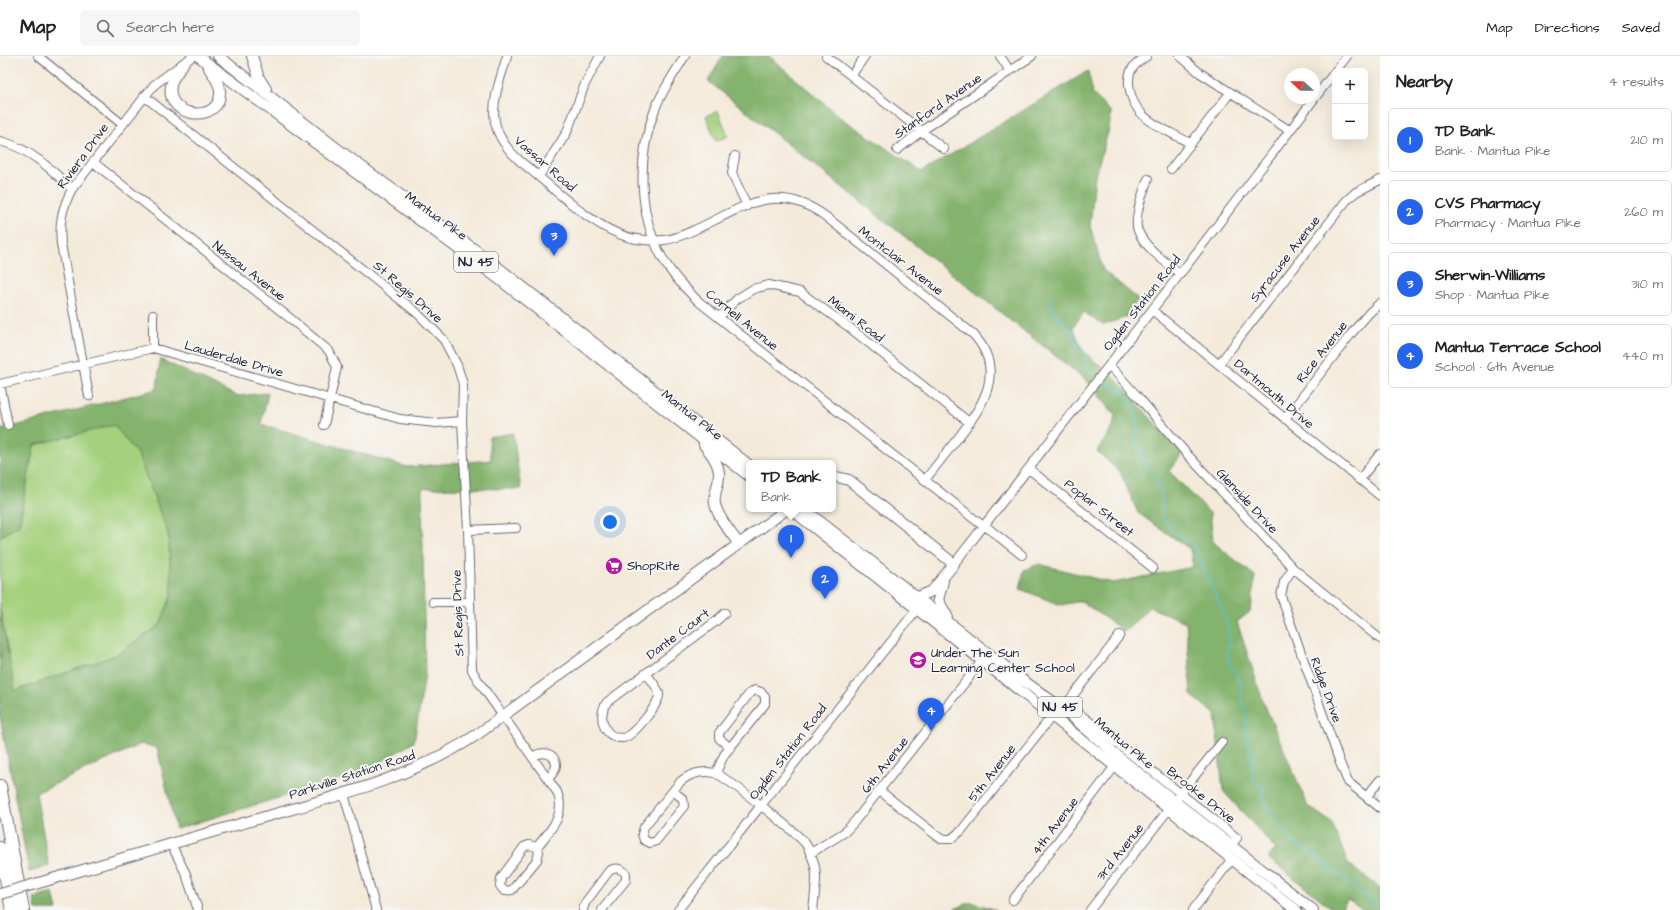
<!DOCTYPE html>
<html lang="en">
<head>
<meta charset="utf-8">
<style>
  body { margin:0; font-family:"Architects Daughter",sans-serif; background:#f6f6f6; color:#222 }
  .controls { position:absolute; right:12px; top:12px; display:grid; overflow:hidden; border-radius:6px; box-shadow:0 4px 16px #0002 }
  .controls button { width:36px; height:36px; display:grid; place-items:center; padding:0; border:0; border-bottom:1px solid #e0e0e0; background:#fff; color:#222; font:20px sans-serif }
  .compass { position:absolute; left:1284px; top:12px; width:36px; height:36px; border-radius:50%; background:#fff; box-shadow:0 4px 16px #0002; rotate:291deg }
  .you { position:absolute; left:610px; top:466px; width:14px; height:14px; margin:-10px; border:3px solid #fff; border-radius:50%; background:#1a73e8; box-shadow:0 0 0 6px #1a73e833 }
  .badge { display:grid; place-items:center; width:26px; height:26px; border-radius:50%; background:#2563eb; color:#fff; font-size:13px; font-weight:700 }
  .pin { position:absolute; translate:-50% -33px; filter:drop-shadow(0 1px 2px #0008) }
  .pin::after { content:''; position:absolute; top:21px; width:14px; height:12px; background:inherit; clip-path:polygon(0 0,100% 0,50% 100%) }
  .popup { position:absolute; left:746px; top:404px; width:90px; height:52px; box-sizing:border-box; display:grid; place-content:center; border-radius:6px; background:#fff; filter:drop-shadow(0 1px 3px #0005); font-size:13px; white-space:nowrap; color:#767676 }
  .popup b { font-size:15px; color:#222 }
  .popup::after { content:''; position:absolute; left:50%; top:100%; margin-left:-8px; border:8px solid transparent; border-top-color:#fff }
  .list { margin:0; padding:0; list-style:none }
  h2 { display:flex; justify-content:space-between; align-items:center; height:52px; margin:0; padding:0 16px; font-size:17px }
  h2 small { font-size:13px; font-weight:400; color:#767676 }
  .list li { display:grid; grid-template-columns:26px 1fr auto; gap:12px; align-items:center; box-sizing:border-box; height:64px; margin:0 8px 8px; padding:0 8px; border:1px solid #e0e0e0; border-radius:6px }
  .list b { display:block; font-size:15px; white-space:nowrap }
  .list p { margin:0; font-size:13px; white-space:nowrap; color:#767676 }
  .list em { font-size:13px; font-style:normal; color:#767676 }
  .icon { flex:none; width:22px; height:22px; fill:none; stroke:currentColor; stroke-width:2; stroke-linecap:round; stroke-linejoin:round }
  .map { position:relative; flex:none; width:1380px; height:854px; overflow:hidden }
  header { display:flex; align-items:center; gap:24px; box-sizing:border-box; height:56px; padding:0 20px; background:#fff; border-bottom:1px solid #e0e0e0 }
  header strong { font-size:19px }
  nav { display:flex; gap:22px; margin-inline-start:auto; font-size:14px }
  .search { width:280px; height:36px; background:#f6f6f6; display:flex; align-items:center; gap:10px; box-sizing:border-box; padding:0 14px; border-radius:6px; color:#767676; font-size:15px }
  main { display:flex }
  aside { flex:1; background:#fff }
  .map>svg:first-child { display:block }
  .green { fill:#a5d17e; stroke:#647a5c }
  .forest { fill:#84b36d; stroke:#536a54 }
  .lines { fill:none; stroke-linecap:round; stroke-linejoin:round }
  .stream { stroke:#57c3ce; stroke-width:1.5 }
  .minor-casing { stroke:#6c6873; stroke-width:10 }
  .major-casing { stroke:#6c6873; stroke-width:12 }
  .highway-casing { stroke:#6c6873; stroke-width:14 }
  .minor { stroke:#fff; stroke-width:8 }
  .major { stroke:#fff; stroke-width:10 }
  .highway { stroke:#fff; stroke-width:12 }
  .major-bridge-casing { stroke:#6c6873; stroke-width:12; stroke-linecap:butt }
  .major-bridge { stroke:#fff; stroke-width:10 }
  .labels { text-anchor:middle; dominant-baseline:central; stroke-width:4; stroke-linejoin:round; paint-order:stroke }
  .shield { fill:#f6f6f2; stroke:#626272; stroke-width:1 }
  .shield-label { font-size:12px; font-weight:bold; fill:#22223b }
  .street-label { font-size:13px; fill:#22223b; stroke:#f6f6f2 }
  .poi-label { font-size:13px; fill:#22223b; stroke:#f6f6f2; text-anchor:start }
</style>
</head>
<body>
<header>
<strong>Map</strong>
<div class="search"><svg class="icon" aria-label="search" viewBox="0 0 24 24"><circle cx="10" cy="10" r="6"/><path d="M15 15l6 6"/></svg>Search here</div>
<nav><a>Map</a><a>Directions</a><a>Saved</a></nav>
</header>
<main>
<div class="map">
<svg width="1380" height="854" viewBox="0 0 1380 854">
  <rect width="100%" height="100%" fill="#f6f6f2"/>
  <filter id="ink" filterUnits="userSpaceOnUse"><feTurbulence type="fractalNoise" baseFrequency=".025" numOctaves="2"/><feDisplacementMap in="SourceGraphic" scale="8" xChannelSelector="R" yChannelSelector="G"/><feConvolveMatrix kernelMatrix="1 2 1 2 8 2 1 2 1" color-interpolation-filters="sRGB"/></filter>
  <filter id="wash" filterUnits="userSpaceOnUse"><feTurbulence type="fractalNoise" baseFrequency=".012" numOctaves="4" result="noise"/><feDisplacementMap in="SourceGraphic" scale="16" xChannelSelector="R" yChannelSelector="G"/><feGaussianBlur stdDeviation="0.9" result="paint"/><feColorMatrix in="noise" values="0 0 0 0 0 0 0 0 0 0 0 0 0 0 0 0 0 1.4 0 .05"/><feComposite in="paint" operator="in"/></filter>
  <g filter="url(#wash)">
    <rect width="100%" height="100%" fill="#f4eada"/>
    <path class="green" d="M718,55L728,80L716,85L706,60Z
      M114,368L138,399L168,477L172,538L160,569L116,599L15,635L0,554V481L19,469L34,389Z"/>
    <path class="forest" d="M723,0H769L841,62L922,116L1088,15L1093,38L1111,56L1109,73L1095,120L1090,170L1103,214L1138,243L1126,261L1103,269L1084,256L1073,271L1082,293L1094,305L1110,316L1182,398L1169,415L1210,457L1213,486L1255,520L1251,555L1237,566L1263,645L1308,750L1332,767L1348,808L1380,832V854H1362L1348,844L1340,854H1334L1268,802L1276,793L1223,735L1215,658L1191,639L1186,566L1149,551L1125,576L1081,545L1061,549L1020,533L1024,514L1039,508L1113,527L1193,511L1190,493L1138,457L1120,416L1097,395L1113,371L1115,359L1086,324L708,25Z
      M160,303L237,340L268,337L261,368L407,411L491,404L489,381L513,377L521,433L422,432L425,619L414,686L364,716L176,773L157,692L141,688L36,737L49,810L29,816L0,660V554L15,635L116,599L160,569L172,538L168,477L138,399L114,369L34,389L19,469L0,481V374L157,333Z
      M53,837L57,854H36L34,842Z
      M971,846L997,854H952Z"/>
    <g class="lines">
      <path class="stream" d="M1051,242L1052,255L1061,264L1063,269L1072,273L1076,288L1085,299L1087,313L1097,321
        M1101,324L1121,335L1133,351L1138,367L1136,386L1146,410L1161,430L1163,462L1172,474L1192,488L1195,492L1227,566L1230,583L1227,596L1228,605L1241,628V640L1247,660L1246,679L1252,703V721L1255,727L1263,730L1265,749L1280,765L1287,781L1293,787L1320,802L1335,816L1380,852"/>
    </g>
  </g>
  <g filter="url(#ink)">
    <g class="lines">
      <defs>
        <path id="minor" d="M38,0L122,68
          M507,0C494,44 481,71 521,106C552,130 598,178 637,183C644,184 656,185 664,184C677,183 689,176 701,171C746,149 778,126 825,160L973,278C1007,315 983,350 958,382C947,396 936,410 925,424
          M685,0C674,18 661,36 654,56C637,103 638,159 663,203C672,219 685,232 698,245L983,470
          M826,0L944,93
          M1000,0L1010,15
          M1147,0C1134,9 1128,13 1129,29C1133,66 1164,71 1191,88
          M1180,0L1200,17L1289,74
          M851,20L865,0
          M144,40L416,256L444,284L457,309L463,328L462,365L468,474L472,614L479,626L557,736C567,759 550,774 537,791L529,789L524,791L501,822L500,830L504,835L512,834L537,804L539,796L537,791
          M0,85C29,92 51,113 72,133
          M897,94L920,76L1032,0
          M735,100L732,117L747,150
          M93,106L291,263L329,295L337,311L324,369
          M1171,113L1230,37
          M539,120L567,76L585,28L600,0
          M1148,123C1143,136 1133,163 1138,175C1146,193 1166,206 1180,218
          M1152,254L1380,440
          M153,259V292
          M719,261L737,243L753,233L769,229L800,236L850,272L970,367
          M1219,308L1346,145L1356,136L1380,124
          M1109,309L1140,343L1186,397L1279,497L1293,512L1380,583
          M89,340L61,188C59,167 62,152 72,133L154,29L193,0
          M1285,363L1351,278L1369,257L1380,247
          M8,369L0,328L153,292L400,363L436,367L462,365
          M1029,413L1153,512
          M1359,424L1380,398
          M984,469L1022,499
          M468,474L516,472
          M954,508L1180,218L1347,0
          M1293,512L1284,526L1281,540L1340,707L1348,726L1380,752
          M433,546H469
          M646,617C650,623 658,631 659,638C660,648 632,681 623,682C603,683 597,659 607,646L715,566L725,557
          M1067,648L1237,782L1230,790
          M1064,651L1120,579
          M532,701C550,689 566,708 548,722
          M716,717L724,699L765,648V640L761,636L755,634L749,638L719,677V682L730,692
          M673,735L683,743L684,750L656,785L650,787L644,784L642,778L644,771L680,726C689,718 702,714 714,717C726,720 794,775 804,786C807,789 809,793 810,797C820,815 815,834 813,854
          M880,735L936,779L941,783H951L961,775L1052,660
          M344,738L376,854
          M1367,740L1380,724
          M1177,742L1222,686
          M171,788L186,818L198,854
          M811,797L845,776L855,765L982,605
          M1013,844L1115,710
          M583,854L585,847L609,815C615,811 622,812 626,818V824L602,854
          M678,854L917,553
          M1090,854L1169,753
          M1193,854L1232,803"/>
        <path id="major" d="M198,0L499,223L749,420
          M218,0L335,91L486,202L749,409
          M252,0L259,22L266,33
          M183,8C180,13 176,18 173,23C157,62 223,71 220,34C219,26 213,19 209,12
          M704,389C711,397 720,410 719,420C719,429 713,438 715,448C718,462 731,477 739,488
          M833,420L849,424L954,508L932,535L918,541
          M791,453L1296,854
          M804,453L1021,623L1063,653L1121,703L1313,854
          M943,525L938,544L947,560
          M35,828C111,806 186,783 261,762C337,740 412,722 478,678L787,453"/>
        <path id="highway" d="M0,730L23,854
          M0,792L12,854"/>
      </defs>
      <use href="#minor" class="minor-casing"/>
      <use href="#major" class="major-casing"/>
      <use href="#highway" class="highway-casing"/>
      <use href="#minor" class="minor"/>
      <use href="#major" class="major"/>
      <use href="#highway" class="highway"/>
      <defs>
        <path id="major-bridge" d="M0,838L35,828"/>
      </defs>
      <use href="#major-bridge" class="major-bridge-casing"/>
      <use href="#major-bridge" class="major-bridge"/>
    </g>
  </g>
  <defs>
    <symbol id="supermarket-disc" viewBox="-11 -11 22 22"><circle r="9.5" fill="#b5179e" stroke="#f6f6f2"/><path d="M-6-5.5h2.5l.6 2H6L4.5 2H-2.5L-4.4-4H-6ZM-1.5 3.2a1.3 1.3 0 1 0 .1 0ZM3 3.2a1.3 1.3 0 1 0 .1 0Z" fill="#fff"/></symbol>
    <symbol id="school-disc" viewBox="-11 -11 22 22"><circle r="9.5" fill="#b5179e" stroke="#f6f6f2"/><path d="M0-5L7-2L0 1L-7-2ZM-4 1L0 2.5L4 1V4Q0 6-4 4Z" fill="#fff"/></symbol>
  </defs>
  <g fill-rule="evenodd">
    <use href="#supermarket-disc" x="604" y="500" width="20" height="20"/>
    <use href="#school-disc" x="908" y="594" width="20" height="20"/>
  </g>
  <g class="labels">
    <g class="shield">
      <rect x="454" y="196" width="44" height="20" rx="3"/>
      <rect x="1038" y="641" width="44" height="20" rx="3"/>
    </g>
    <g class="shield-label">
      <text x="476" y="206">NJ 45</text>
      <text x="1060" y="651">NJ 45</text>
    </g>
    <g class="street-label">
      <text transform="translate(938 50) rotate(-35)">Stanford Avenue</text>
      <text transform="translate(83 100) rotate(-54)">Riviera Drive</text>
      <text transform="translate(545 108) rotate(41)">Vassar Road</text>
      <text transform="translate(436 160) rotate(36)">Mantua Pike</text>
      <text transform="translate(1285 203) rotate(-52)">Syracuse Avenue</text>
      <text transform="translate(901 205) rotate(38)">Montclair Avenue</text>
      <text transform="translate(249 215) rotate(38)">Nassau Avenue</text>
      <text transform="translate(408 236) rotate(41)">St Regis Drive</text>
      <text transform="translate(1142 247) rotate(-52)">Ogden Station Road</text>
      <text transform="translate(856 263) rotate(38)">Miami Road</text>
      <text transform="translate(742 264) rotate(39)">Cornell Avenue</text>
      <text transform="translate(1322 296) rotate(-52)">Rice Avenue</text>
      <text transform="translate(234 303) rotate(16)">Lauderdale Drive</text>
      <text transform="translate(1274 338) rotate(40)">Dartmouth Drive</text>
      <text transform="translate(692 359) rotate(38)">Mantua Pike</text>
      <text transform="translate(1247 445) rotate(47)">Glenside Drive</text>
      <text transform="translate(1099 452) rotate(38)">Poplar Street</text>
      <text transform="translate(458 557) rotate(-92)">St Regis Drive</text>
      <text transform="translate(678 578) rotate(-37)">Dante Court</text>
      <text transform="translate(1326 634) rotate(70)">Ridge Drive</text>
      <text transform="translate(1124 687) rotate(40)">Mantua Pike</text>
      <text transform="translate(788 696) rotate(-52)">Ogden Station Road</text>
      <text transform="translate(885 709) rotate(-52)">6th Avenue</text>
      <text transform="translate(992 717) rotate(-52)">5th Avenue</text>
      <text transform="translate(352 719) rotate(-18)">Parkville Station Road</text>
      <text transform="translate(1201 739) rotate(38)">Brooke Drive</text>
      <text transform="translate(1055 770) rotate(-53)">4th Avenue</text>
      <text transform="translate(1120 796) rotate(-52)">3rd Avenue</text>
    </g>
    <g class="poi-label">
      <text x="627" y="510">ShopRite</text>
      <text x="931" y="597">Under The Sun<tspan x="931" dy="15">Learning Center School</tspan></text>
    </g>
  </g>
</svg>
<div class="controls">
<button>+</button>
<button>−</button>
</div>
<svg class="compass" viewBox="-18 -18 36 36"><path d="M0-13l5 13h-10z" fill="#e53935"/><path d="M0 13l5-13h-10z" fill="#767676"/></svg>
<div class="you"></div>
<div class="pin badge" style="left:791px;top:502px">1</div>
<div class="popup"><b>TD Bank</b>Bank</div>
<div class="pin badge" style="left:825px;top:543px">2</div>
<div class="pin badge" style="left:554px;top:200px">3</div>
<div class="pin badge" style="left:931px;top:675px">4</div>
</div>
<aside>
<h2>Nearby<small>4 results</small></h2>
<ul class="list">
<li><span class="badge">1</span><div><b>TD Bank</b><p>Bank · Mantua Pike</p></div><em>210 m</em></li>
<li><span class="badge">2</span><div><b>CVS Pharmacy</b><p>Pharmacy · Mantua Pike</p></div><em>260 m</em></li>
<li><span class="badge">3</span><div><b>Sherwin-Williams</b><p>Shop · Mantua Pike</p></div><em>310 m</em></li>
<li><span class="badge">4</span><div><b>Mantua Terrace School</b><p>School · 6th Avenue</p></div><em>440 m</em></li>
</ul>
</aside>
</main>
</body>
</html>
